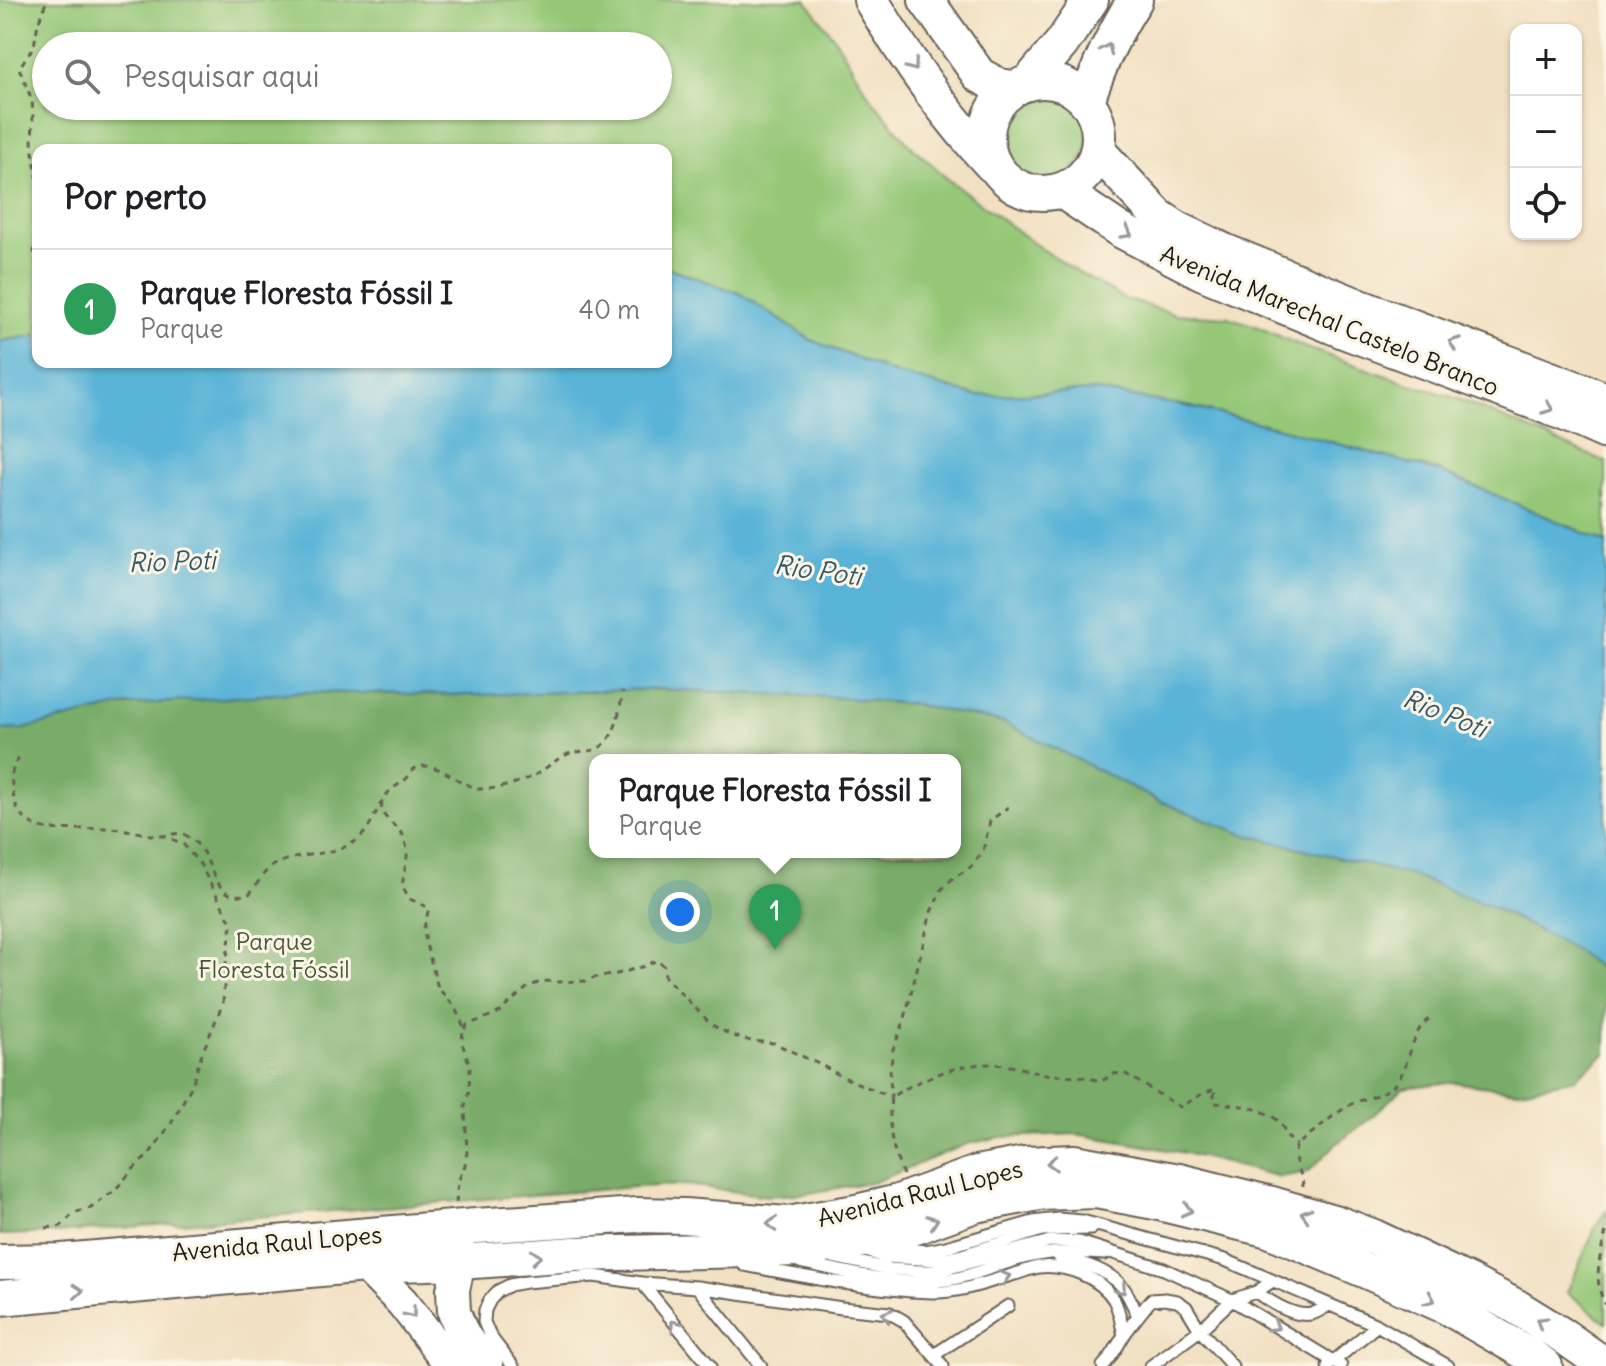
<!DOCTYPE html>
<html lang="pt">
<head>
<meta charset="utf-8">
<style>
  body { margin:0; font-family:Delius,sans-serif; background:#f2f2f2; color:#202124 }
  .controls { position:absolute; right:24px; top:24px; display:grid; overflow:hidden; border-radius:16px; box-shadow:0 2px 6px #0004 }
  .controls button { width:72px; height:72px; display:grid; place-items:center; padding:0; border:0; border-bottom:2px solid #e0e0e0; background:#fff; color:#202124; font:40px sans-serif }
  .you { position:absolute; left:680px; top:912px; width:28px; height:28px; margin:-20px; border:6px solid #fff; border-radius:50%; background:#1a73e8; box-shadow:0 0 0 12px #1a73e833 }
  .badge { display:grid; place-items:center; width:52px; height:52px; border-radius:50%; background:#c8321e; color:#fff; font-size:26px; font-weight:700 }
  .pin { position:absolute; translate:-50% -66px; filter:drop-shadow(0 2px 4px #0008) }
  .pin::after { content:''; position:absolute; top:42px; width:28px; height:24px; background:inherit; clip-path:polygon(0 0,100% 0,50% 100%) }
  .popup { position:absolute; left:589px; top:754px; width:372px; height:104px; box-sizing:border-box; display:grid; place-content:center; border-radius:16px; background:#fff; filter:drop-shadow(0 2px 6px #0005); font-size:26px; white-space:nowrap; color:#757577 }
  .popup b { font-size:30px; color:#202124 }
  .popup::after { content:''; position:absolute; left:50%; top:100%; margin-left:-16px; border:16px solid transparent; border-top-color:#fff }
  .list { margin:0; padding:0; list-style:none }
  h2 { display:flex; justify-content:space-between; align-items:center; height:104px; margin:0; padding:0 32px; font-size:34px }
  h2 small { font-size:26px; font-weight:400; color:#757577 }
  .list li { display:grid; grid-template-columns:52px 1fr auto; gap:24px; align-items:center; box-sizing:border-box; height:120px; padding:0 32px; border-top:2px solid #e0e0e0 }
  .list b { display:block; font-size:30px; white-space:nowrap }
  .list p { margin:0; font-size:26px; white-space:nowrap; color:#757577 }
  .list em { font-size:26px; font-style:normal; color:#757577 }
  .icon { flex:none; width:44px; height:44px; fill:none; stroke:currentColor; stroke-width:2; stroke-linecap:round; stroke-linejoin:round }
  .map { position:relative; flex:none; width:1606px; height:1366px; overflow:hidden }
  .search { position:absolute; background:#fff; box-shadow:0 2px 6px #0004; left:32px; top:32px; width:640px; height:88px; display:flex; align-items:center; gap:20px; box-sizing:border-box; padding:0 28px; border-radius:44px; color:#757577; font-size:30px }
  .panel { position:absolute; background:#fff; box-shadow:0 2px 6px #0004; left:32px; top:144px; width:640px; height:224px; border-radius:16px }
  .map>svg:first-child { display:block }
  .green { fill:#95c777; stroke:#58724a; stroke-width:2; fill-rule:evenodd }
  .forest { fill:#78ac68; stroke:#4a6442; stroke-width:2; fill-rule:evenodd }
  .water { fill:#5ab4d7; stroke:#3b687a; stroke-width:2 }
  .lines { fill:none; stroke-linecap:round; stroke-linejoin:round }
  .lane-casing { stroke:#676156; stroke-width:15 }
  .secondary-casing { stroke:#676156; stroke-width:36 }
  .primary-casing { stroke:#676156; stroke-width:38 }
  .path { stroke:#676156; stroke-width:3; stroke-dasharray:6 6; stroke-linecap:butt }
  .lane { stroke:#fff; stroke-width:11 }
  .secondary { stroke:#fff; stroke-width:32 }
  .primary { stroke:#fff; stroke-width:34 }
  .oneway { stroke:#999 }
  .labels { text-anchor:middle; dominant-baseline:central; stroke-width:6; stroke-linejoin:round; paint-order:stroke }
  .street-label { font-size:24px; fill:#1c1c1c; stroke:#fcf5e5 }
  .park-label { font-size:24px; fill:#46583c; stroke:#fcf5e5 }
  .water-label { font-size:26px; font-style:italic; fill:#355967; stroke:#fcf5e5 }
</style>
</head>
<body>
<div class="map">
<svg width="1606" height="1366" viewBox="0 0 1606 1366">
  <rect width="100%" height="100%" fill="#fcf5e5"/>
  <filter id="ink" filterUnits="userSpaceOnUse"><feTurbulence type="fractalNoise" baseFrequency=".0125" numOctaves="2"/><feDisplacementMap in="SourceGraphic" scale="16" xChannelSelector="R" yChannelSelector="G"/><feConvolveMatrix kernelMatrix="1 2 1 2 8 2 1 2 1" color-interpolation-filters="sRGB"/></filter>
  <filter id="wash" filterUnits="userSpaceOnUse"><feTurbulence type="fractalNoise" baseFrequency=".006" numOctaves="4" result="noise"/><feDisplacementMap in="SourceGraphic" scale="32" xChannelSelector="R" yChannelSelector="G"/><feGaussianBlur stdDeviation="1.8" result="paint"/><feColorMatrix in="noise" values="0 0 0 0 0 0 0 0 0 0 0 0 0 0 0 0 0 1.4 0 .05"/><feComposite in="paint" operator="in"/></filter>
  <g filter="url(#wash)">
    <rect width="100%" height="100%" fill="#f1e0c1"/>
    <path class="green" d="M0,0H806L836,40L863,86L874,102L909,144L949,180L1036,245L1079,273L1125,299L1176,314L1228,317L1256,326L1304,347L1407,383L1456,398L1606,462V542L1441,472L1276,427L1186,406L1097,391L976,396L891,372L811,340L739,293L666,267V150H38V335L0,341ZM46,46H658V106H46Z
      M998 137a45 45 0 1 1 90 0a45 45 0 1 1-90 0Z
      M1606,1210V1323L1567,1292L1597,1224Z"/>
    <path class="forest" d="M655,689L829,697L913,704L1005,723L1157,800L1243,834L1414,876L1495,908L1572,948L1606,972V1053L1575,1079L1516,1091L1452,1082L1403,1088L1368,1120L1335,1145L1308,1172L1280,1177L1185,1153L1076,1134L1001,1137L967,1144L877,1181L809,1193L767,1196L686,1185L635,1187L57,1233L0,1235V730L23,729L120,706L300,692L476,695ZM595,760H955V852H595Z"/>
    <path class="water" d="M666,267L739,293L811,340L891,372L976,396L1097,391L1186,406L1276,427L1441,472L1606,542V972L1572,948L1495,908L1414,876L1243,834L1157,800L1005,723L913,704L829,697L655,689L476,695L300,692L120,706L23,729L0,730V341L38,335V362H666Z"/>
  </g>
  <g filter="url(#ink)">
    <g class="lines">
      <defs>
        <path id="lane" d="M886,1247L926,1251L946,1247L1033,1222L1058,1219L1082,1221L1225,1260L1377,1325L1448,1366
          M866,1251L885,1257L938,1260L959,1256L1042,1230L1091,1229
          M833,1257L890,1269L919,1271L942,1270L1050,1241L1079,1242L1164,1269L1232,1300L1341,1366
          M1059,1257C1081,1262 1114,1271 1126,1292C1131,1300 1134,1308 1138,1316
          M800,1262C847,1272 899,1287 947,1280C980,1275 1010,1258 1043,1254C1064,1251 1085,1253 1105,1254
          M744,1265C805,1277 870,1290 932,1292C960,1293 988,1282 1015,1274C1023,1272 1031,1268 1039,1267C1065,1264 1100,1277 1114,1300C1120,1311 1121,1324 1124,1335
          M642,1283L710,1366
          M697,1287L761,1366
          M1256,1292C1269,1301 1294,1318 1311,1314C1317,1313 1323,1308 1329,1305
          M934,1355L1008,1306
          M513,1366L490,1336L484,1322L485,1310L490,1300L498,1291L510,1285L526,1282L594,1276L642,1283L697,1287L842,1308L890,1313L904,1321L943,1366
          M1103,1366C1113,1356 1118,1344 1126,1332C1134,1321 1142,1311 1151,1300L1165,1299L1177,1301L1186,1307L1200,1330L1232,1366
          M1151,1366L1200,1330L1232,1300L1256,1292L1273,1281
          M1328,1366L1377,1325"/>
        <path id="secondary" d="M456,1228L459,1262L453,1290L454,1312L463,1335L487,1366
          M365,1265L402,1302L452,1366"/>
        <path id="primary" d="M871,0C906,59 945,115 992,165
          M926,0L979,75L999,86L1014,88
          M987 137a56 56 0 1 1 112 0a56 56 0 1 1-112 0Z
          M1029,82L1062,43L1091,0
          M1087,101C1099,65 1114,32 1135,0
          M1098,151L1158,216L1176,228L1224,251L1363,308L1606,400
          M1062,191L1120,230L1201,272L1346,332L1561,412L1606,432
          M0,1262L61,1261L476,1226L637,1215L684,1216L788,1224L856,1212L898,1202L977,1173L1025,1164L1074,1162L1179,1181L1272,1204L1337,1223L1374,1237L1469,1282L1515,1306L1565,1337L1606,1366
          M0,1298L365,1265L459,1262L575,1254L801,1249L863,1240L912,1228L975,1205L1039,1193L1096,1191L1155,1202L1269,1230L1364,1270L1447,1307L1528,1354L1545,1366"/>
      </defs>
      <use href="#lane" class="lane-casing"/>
      <use href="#secondary" class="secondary-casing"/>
      <use href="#primary" class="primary-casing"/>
      <path class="path" d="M38,180L32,147L33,114L32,100L19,68L34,46L38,23L47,0
        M38,236C33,249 33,255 38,267
        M19,758C10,769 11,779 13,793C19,841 69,828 103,828C122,827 140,834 158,836C169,837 177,830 187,836C212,850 209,885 230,894C235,896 243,895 248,895C257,887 261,874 271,867C295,851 336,858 358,839C373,827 375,808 388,793C393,787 401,784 407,778C411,774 408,772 414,769C434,756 461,788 482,789C497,790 527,781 540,772C549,766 560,756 571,753C583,750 595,754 605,743C618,730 619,709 623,692
        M382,803L381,810L382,813L403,835L408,851L402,886L410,899L429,908L424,928L426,944L438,988L454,1006L463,1025L462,1043L470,1066L469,1091L465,1106L467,1152L465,1165L458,1182L456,1203
        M464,1029L467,1025L503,1011L507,1005L528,987L538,983L547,981L555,982L586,981L588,979L617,974L645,966L657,960L664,966L665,977L712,1025L733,1036L751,1041L774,1043L821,1065L843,1077L891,1097L890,1073L893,1049L904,1022L931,912L942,889L952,879L971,867L983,851L990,821L1008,807
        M903,1175C891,1145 888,1128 891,1097C925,1076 969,1058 1010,1066C1022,1068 1034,1072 1046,1074C1057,1076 1067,1075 1078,1076C1086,1077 1094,1080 1102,1081L1113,1074L1124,1073L1180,1107C1192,1101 1202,1092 1216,1089L1213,1099L1215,1103C1235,1105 1260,1106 1277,1120C1287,1129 1283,1136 1297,1145
        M1303,1187C1303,1171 1290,1160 1297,1145C1314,1132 1330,1117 1348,1106C1362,1098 1382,1096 1394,1085C1411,1067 1410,1031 1429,1019
        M46,1228L61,1226L74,1213L91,1208L114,1191L137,1165L148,1156L172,1122L192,1085L201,1056L223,1003L225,970L232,924L200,864L183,844L165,836
        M1606,1232C1600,1255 1592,1283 1606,1305"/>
      <use href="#lane" class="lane"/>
      <use href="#secondary" class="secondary"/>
      <use href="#primary" class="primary"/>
    </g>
    <defs><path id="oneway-chevron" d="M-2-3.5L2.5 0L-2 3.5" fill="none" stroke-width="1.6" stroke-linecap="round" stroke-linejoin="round" transform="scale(2)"/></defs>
    <g class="oneway">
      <use href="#oneway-chevron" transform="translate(1107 49) rotate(-65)"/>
      <use href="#oneway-chevron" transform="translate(913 66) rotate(54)"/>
      <use href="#oneway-chevron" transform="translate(1127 233) rotate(29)"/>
      <use href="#oneway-chevron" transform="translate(1454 343) rotate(-159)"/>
      <use href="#oneway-chevron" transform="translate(1548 408) rotate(21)"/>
      <use href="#oneway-chevron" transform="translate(1052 1163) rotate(178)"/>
      <use href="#oneway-chevron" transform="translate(1187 1210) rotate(14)"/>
      <use href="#oneway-chevron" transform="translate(1306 1214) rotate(-163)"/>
      <use href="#oneway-chevron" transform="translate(933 1221) rotate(-20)"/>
      <use href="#oneway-chevron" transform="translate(772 1224) rotate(-177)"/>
      <use href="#oneway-chevron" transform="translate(536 1257) rotate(-4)"/>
      <use href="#oneway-chevron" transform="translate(1005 1277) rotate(-17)"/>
      <use href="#oneway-chevron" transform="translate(1121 1289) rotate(51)"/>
      <use href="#oneway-chevron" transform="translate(78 1291) rotate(-5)"/>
      <use href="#oneway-chevron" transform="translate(1430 1299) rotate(24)"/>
      <use href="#oneway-chevron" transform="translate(411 1313) rotate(52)"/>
      <use href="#oneway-chevron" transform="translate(887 1315) rotate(-165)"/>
      <use href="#oneway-chevron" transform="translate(1541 1322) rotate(-148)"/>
      <use href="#oneway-chevron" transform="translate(675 1325) rotate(-130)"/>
      <use href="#oneway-chevron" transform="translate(1274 1326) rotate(31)"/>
    </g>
  </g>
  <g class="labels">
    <g class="street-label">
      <text transform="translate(1330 320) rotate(22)">Avenida Marechal Castelo Branco</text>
      <text transform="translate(920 1193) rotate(-14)">Avenida Raul Lopes</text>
      <text transform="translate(277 1243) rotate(-5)">Avenida Raul Lopes</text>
    </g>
    <g class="park-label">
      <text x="274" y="941">Parque<tspan x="274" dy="28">Floresta Fóssil</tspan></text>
    </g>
    <g class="water-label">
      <text transform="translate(172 561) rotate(-2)">Rio Poti</text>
      <text transform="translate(818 570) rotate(8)">Rio Poti</text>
      <text transform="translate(1445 713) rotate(22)">Rio Poti</text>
    </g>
  </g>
</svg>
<div class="controls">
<button>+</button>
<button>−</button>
<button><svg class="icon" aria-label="locate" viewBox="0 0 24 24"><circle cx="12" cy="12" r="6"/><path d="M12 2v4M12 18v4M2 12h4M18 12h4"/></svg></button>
</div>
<div class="you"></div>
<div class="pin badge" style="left:775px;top:950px;background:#2e9e5b">1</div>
<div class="popup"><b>Parque Floresta Fóssil I</b>Parque</div>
<div class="search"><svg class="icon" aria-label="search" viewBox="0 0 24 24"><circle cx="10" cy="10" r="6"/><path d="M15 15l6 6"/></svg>Pesquisar aqui</div>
<section class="panel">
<h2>Por perto<small></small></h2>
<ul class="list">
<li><span class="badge" style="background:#2e9e5b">1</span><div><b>Parque Floresta Fóssil I</b><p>Parque</p></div><em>40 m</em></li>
</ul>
</section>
</div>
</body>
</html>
